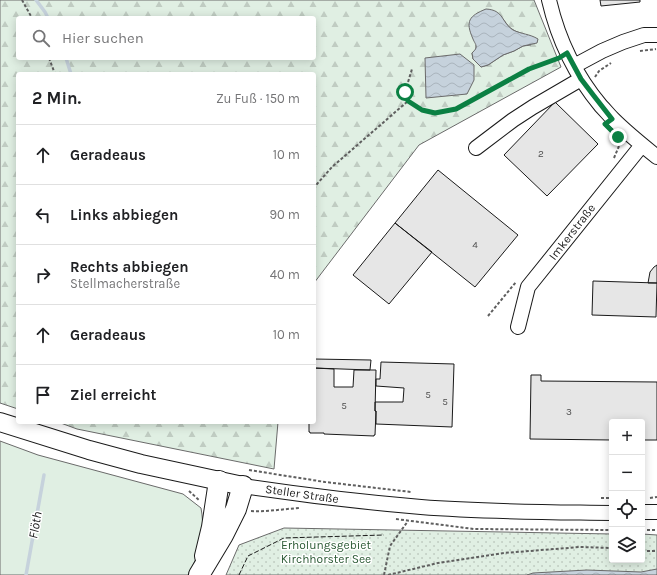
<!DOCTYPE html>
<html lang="de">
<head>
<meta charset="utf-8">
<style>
  body { margin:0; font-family:Karla,sans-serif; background:#f6f6f6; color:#202124 }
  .controls { position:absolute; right:12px; bottom:12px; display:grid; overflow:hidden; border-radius:4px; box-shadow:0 2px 10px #0003 }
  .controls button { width:36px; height:36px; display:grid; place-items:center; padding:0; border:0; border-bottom:1px solid #e0e0e0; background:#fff; color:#202124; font:20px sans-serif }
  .stop { position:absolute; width:12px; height:12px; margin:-9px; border:3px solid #0b8043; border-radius:50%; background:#fff }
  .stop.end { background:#0b8043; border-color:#fff; box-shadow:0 1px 4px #0008 }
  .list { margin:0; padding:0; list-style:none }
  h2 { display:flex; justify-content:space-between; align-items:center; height:52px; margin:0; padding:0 16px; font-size:17px }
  h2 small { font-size:13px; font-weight:400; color:#757577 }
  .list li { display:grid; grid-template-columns:26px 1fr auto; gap:12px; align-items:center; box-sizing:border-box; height:60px; padding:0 16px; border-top:1px solid #e0e0e0 }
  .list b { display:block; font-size:15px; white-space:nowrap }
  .list p { margin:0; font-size:13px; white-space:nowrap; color:#757577 }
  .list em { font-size:13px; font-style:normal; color:#757577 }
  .icon { flex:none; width:22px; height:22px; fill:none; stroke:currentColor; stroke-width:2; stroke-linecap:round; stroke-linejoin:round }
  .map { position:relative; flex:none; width:657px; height:575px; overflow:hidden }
  .search { position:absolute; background:#fff; box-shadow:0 2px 10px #0003; left:16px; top:16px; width:300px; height:44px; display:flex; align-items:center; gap:10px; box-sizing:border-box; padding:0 14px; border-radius:4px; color:#757577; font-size:15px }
  .panel { position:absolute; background:#fff; box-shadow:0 2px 10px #0003; left:16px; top:72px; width:300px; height:352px; border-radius:4px }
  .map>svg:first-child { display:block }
  .green { fill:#e0efe3; stroke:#6a6a6a }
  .forest { fill:url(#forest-firs); stroke:#6a6a6a; fill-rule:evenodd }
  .park { fill:url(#park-dots); stroke:#6a6a6a }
  .water { fill:url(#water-waves); stroke:#6a6a6a }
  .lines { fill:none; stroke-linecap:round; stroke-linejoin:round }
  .stream { stroke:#c6d2dc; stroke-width:3.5 }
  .building { fill:#e6e6e6; stroke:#1a1a1a }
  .minor-casing { stroke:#1a1a1a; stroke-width:16 }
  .major-casing { stroke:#1a1a1a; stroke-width:20 }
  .highway-casing { stroke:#1a1a1a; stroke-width:22 }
  .path { stroke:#5f5f5f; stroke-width:2; stroke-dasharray:3 2; stroke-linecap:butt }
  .minor { stroke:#fff; stroke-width:14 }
  .major { stroke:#fff; stroke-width:18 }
  .highway { stroke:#fff; stroke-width:20 }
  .fence { stroke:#1a1a1a; stroke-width:1; stroke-dasharray:5 2; stroke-linecap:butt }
  .route { stroke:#0b8043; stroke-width:5 }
  .labels { text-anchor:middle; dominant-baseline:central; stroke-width:3; stroke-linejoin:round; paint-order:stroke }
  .number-label { font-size:10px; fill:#4d4d4d }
  .street-label { font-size:12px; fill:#1a1a1a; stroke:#fff }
  .park-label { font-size:12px; fill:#2b5a34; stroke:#fff }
  .water-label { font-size:13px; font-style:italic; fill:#1a1a1a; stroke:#fff }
</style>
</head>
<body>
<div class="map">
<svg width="657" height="575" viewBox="0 0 657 575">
  <defs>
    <pattern id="forest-firs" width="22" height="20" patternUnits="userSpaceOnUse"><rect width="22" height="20" fill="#e0efe3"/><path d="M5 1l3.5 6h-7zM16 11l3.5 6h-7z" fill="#c0ccc2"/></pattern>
    <pattern id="park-dots" width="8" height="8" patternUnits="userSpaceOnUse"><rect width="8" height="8" fill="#e0efe3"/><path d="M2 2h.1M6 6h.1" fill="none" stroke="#c0ccc2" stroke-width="1.8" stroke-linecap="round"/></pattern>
    <pattern id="water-waves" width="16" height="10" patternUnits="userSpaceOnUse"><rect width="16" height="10" fill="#c6d2dc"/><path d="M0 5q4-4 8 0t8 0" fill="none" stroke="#aab4bc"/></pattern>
  </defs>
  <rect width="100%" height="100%" fill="#fff"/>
  <path class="green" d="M0,441L38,455L183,494L201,508C204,524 203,542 196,558C194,564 191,569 188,575H0Z"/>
  <path class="forest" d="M0,0H534L561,67L419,145L314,283V74H18V409L0,403ZM500,15L509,27L515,31L523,34L531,45L523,46L514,51L503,55L488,65L481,67L473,59L472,53L476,49V45ZM18,18H314V58H18Z
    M58,422H278L274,469L77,429Z"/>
  <path class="park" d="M284,528L612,534V560H642V534L657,535V575H226L239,545Z"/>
  <path class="water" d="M486,9C504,10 501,22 513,30C521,34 530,34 538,39L537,43L523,46L514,51L503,55L488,65L481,67L473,59L472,53C473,52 476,49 476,48C477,45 474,42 473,39C465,21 469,16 486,9Z
    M460,54L474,65V80L467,94L426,98L425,58Z
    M657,569V575H527L533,573L587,570L641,572Z"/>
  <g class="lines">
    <path class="stream" d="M36,0L45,12L48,18
      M66,58L71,74
      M26,575L44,475"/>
  </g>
  <path class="building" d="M600,0H640V2L601,6Z
    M555,102L598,144L547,196L504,155Z
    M438,170L518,235L475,287L395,223Z
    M395,223L432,252L389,304L353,275Z
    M657,265V283H648L650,272L654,267Z
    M593,281L657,283L656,317L592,315Z
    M314,359L371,360L370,370L314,368Z
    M381,362L454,364L452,427L376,424V411H375V402H403L404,388L376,386V379H380Z
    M314,368L334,369V387H353L354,370H376L375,411H376L375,435H374V436L324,434V433H310V432H309V422H314Z
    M531,375H541V381L657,382V440H642V422H612V440L530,439Z"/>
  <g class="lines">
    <defs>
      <path id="minor" d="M549,0C558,39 575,75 601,106C605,110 609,115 613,119C627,133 642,145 657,157
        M574,66L602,51L623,42L644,35H657
        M476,148L513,120L533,107L581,79
        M518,327L528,287L642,145
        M243,486C302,495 361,502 421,507C484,512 548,512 612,513
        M642,512H657"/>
      <path id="major" d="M0,422L89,450L141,464L243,486"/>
      <path id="highway" d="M205,556L212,527L219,481
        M199,575L223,535L236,509L243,486"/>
    </defs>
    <use href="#minor" class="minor-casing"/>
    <use href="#major" class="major-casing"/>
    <use href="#highway" class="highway-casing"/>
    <path class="path" d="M22,0L32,18
      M640,51L656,49
      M49,58L55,74
      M595,77L599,71L611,63
      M408,101L405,92L412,69
      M614,158L619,146L618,141
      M314,189L317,184L332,167L408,101L422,110L435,113L456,109L529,69L555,59
      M488,316L516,282
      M249,470L325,482L411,492
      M189,491L200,501
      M601,498H612
      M650,498L657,497
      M251,511C267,512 283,509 299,508
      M396,519L474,529L612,530
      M642,530H657
      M642,551H657
      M384,575L390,546L408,521
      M388,575L438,563L504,553L580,547L612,548"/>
    <use href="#minor" class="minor"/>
    <use href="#major" class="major"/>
    <use href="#highway" class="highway"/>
    <path class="fence" d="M239,575L248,556L284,538L384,535"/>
  </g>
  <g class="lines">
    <path class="route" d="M405,92L408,101L422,110L435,113L456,109L529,69L559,58L567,53L581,79L594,96L612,119L605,124L618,137"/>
  </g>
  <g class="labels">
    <g class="number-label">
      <text x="541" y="154">2</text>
      <text x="475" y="245">4</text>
      <text x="428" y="395">5</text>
      <text x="445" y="402">5</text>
      <text x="344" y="406">5</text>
      <text x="569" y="412">3</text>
    </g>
    <g class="street-label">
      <text transform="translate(572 232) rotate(-52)">Imkerstraße</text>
      <text transform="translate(302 494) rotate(8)">Steller Straße</text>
    </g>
    <g class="park-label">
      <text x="326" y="545">Erholungsgebiet<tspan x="326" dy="14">Kirchhorster See</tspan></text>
    </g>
    <g class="water-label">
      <text transform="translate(35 525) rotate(-80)">Flöth</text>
    </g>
  </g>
</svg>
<div class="controls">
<button>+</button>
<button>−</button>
<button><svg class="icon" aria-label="locate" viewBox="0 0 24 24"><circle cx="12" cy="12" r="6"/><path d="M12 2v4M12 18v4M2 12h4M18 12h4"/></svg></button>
<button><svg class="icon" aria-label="layers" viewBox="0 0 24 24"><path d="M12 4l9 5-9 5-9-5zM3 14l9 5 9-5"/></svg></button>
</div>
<div class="stop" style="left:405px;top:92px"></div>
<div class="stop end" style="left:618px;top:137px"></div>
<div class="search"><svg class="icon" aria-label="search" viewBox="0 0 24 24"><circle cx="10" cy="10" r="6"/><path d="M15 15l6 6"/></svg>Hier suchen</div>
<section class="panel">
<h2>2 Min.<small>Zu Fuß · 150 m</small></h2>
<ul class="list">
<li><svg class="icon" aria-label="ahead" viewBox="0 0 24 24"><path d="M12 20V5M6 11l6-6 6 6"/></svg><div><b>Geradeaus</b></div><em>10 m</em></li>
<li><svg class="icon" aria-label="left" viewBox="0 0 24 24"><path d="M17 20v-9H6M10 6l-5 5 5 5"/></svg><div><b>Links abbiegen</b></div><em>90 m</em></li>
<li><svg class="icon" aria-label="right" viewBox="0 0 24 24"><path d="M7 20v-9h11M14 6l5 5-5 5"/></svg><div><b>Rechts abbiegen</b><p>Stellmacherstraße</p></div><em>40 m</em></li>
<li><svg class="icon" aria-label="ahead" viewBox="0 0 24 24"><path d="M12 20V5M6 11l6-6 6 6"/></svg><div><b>Geradeaus</b></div><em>10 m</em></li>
<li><svg class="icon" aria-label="arrive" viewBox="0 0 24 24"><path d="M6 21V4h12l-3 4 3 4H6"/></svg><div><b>Ziel erreicht</b></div></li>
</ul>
</section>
</div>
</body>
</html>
